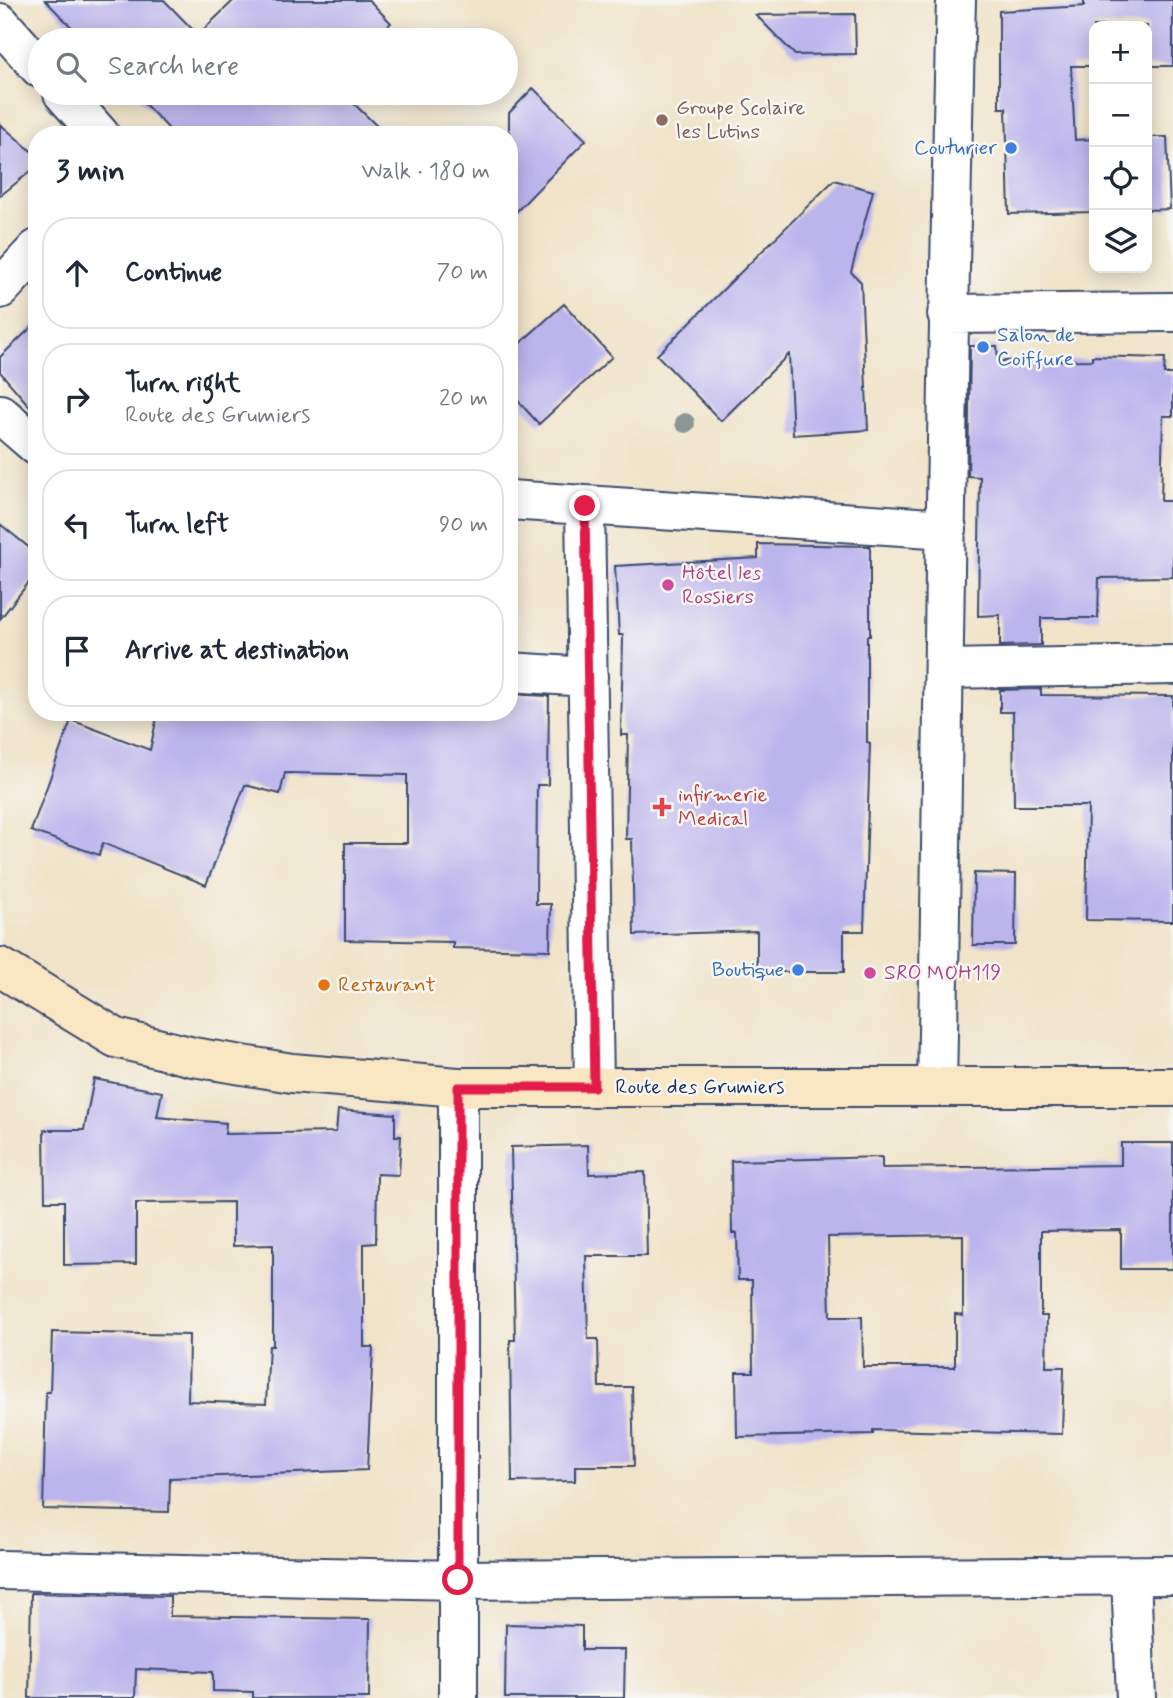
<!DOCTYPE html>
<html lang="en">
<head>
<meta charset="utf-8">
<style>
  body { margin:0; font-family:Mynerve,sans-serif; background:#f6f6f7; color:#1f2937 }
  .controls { position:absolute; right:21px; top:21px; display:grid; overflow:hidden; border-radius:14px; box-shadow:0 4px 18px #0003 }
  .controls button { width:63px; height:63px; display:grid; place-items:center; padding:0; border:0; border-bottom:2px solid #e0e1e3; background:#fff; color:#1f2937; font:35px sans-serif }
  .stop { position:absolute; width:21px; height:21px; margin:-16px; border:5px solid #e11d48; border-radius:50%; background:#fff }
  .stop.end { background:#e11d48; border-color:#fff; box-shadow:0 2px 7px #0008 }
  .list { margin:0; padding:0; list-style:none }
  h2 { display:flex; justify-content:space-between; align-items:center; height:91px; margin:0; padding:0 28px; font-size:30px }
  h2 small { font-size:23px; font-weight:400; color:#747a83 }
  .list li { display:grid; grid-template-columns:46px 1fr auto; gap:21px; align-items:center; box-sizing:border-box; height:112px; margin:0 14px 14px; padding:0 14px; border:2px solid #e0e1e3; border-radius:28px }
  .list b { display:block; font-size:26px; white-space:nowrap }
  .list p { margin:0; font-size:23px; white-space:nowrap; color:#747a83 }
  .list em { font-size:23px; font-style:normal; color:#747a83 }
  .icon { flex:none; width:38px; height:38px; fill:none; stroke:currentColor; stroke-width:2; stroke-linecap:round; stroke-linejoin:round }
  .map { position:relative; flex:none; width:1173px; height:1698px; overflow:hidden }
  .search { position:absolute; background:#fff; box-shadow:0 4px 18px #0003; left:28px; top:28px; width:490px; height:77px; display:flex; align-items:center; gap:18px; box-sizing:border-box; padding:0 24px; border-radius:38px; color:#747a83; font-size:26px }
  .panel { position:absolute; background:#fff; box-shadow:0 4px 18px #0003; left:28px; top:126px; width:490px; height:595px; border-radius:28px }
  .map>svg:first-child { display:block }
  .building { fill:#bcb4ed; fill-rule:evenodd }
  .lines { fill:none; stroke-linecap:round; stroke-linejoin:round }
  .street-casing { stroke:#3b4a6e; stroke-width:42 }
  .secondary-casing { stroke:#3b4a6e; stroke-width:42 }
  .street { stroke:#fff; stroke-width:38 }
  .secondary { stroke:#f9e7c3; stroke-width:38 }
  .tree { fill:#8b9795 }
  .route { stroke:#e11d48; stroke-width:9 }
  .education-dot { fill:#8d6e63; stroke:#f6f6f2; stroke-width:2.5 }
  .shop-dot { fill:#3f7fe0; stroke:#f6f6f2; stroke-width:2.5 }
  .hotel-dot { fill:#d1479c; stroke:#f6f6f2; stroke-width:2.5 }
  .health-dot { fill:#e0444e; stroke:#f6f6f2; stroke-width:2.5 }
  .food-dot { fill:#e8710a; stroke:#f6f6f2; stroke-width:2.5 }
  .labels { text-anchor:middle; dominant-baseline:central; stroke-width:5; stroke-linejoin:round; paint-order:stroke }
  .education-label { font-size:21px; fill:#785e54; stroke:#f6f6f2; text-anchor:start }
  .shop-label { font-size:21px; fill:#366cbe; stroke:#f6f6f2; text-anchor:end }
  .hotel-label { font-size:21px; fill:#b23c85; stroke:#f6f6f2; text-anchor:start }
  .health-label { font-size:21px; fill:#be3a42; stroke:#f6f6f2; text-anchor:start }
  .food-label { font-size:21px; fill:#c56008; stroke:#f6f6f2; text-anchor:start }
  .street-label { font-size:21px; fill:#1b2f5e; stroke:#f6f6f2 }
</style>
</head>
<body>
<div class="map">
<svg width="1173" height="1698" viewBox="0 0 1173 1698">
  <rect width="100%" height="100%" fill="#f6f6f2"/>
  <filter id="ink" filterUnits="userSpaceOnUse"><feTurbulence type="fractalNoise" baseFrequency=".0143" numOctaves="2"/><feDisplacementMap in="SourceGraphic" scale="14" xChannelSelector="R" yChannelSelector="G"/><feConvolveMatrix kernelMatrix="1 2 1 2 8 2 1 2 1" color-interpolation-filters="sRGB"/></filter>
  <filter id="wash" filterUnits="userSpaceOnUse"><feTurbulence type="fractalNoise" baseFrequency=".00686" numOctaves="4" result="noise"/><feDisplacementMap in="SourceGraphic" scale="28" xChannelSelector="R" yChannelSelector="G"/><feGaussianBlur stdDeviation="1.57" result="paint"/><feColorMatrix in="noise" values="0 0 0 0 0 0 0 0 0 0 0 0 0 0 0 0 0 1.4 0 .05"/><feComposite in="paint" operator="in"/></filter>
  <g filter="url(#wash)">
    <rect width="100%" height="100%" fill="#f0e3c8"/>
    <g id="blocks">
      <path class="building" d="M45,0H164L198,35L234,0H369L391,23L373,40H84Z
        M1084,0H1173V66H1147V26H1094V66H1071L1075,140L1094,139V212L1009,214L1006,108H999V11L1084,6Z
        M855,14L856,54L795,55L756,15Z
        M533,88L586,140L509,219V113Z
        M134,93H343L386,135H175Z
        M0,124L37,156V166L0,196Z
        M1147,137H1167L1170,209L1147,210Z
        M834,180L873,191L851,272L861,282L868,430L793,435L789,354L721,421L657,355Z
        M564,304L612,357L539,424L509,391V353Z
        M37,322V415L0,372V357Z
        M970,346H997L998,361L1092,360V356L1165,358L1164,374H1173V416H1163L1161,501H1173V577L1099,578L1098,618H1041V645L1000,646V615L978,616L980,477L968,476Z
        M0,524L37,554V572L0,619Z
        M758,544L870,546V636H867V742L870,743L864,931H844V972H757V931L634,935L632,839H626L628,735H621L623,635H619L615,566L758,558Z
        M1041,689V695L1173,696V921L1086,920L1088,806H1014L1013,712H1000V690Z
        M509,694L549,696L548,785H537L536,904H551L550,950L453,948V942L345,940V843H407V775L285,773L280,794L245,785L206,885L103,843L99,855L31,831L71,720L150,750L158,712H509Z
        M974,873L1016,874L1015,945H973Z
        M94,1079L162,1092L157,1117L226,1123L225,1134L336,1132L338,1110L395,1114V1136H401L399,1175L377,1174L376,1243L364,1244V1347H373L367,1470L170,1478L169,1512L43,1509L46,1392H50L52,1332L189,1335L188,1401L266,1404L269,1346H273V1245L233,1246V1202L136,1203V1264L64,1265V1201H45L44,1130H84Z
        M1121,1143H1173V1269H1121V1230L1041,1231V1316H1047L1046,1367H1064L1062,1434L873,1430V1434L737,1437L736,1372H753L752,1280H738L737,1233H732L731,1161L882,1157V1168L1121,1165ZM963,1235V1315L955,1314V1367H863L862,1317H830L828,1237Z
        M588,1145L589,1174L645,1172L647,1256H586L588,1339H598L599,1387H632L634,1466H575V1481L512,1482L510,1340H515L511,1147Z
        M31,1593L170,1596V1616L370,1619L369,1698H253V1692L213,1691V1672L136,1669L135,1698H29Z
        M506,1624L582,1626V1650H625L624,1698H505Z"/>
    </g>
  </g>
  <g filter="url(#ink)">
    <use href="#blocks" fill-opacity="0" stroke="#3b4a6e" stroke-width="2"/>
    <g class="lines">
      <defs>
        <path id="street" d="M0,23L40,68
          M63,93L100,135
          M0,289L37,249
          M947,314L1173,312
          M0,414L37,446
          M509,500L947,529
          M585,507L594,1087
          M946,669L1173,665
          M509,672L588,677
          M458,1087V1698
          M937,1087C944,725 946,362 956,0
          M0,1570L458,1580L1173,1575
          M1131,1576L1136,1698"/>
        <path id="secondary" d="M0,967L116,1038L193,1057L292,1073L458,1087H1173"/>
      </defs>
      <use href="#street" class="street-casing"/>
      <use href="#secondary" class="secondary-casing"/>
      <use href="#street" class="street"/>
      <use href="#secondary" class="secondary"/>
    </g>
    <circle class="tree" cx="685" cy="423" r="10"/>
  </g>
  <g class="lines" filter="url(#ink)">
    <path class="route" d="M458,1580V1087H594L585,506"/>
  </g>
  <circle class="education-dot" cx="662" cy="120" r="7"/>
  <g class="shop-dot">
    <circle cx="1011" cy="148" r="7"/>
    <circle cx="983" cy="347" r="7"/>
    <circle cx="798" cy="970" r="7"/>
  </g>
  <g class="hotel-dot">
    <circle cx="668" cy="585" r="7"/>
    <circle cx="870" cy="973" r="7"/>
  </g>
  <path class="health-dot" d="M658.5 796.5h7v7h7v7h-7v7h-7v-7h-7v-7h7z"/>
  <circle class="food-dot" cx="324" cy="985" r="7"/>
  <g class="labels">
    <g class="education-label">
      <text x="676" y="108">Groupe Scolaire<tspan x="676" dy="24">les Lutins</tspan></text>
    </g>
    <g class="shop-label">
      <text x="997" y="148">Couturier</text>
      <text x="997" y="335" text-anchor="start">Salon de<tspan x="997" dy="24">Coiffure</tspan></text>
      <text x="784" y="970">Boutique</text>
    </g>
    <g class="hotel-label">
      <text x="682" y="573">Hôtel les<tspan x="682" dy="24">Rossiers</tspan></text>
      <text x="884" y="973">SRO MOH119</text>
    </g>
    <g class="health-label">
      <text x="678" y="795">infirmerie<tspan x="678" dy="24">Medical</tspan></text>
    </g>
    <g class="food-label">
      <text x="338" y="985">Restaurant</text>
    </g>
    <g class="street-label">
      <text x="700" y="1087">Route des Grumiers</text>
    </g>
  </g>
</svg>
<div class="controls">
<button>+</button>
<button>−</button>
<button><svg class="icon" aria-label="locate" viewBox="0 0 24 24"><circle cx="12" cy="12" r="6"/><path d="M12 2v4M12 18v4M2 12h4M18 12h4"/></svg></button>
<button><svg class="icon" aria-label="layers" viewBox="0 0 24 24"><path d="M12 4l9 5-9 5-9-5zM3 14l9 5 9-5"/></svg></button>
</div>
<div class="stop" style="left:458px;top:1580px"></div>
<div class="stop end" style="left:585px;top:506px"></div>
<div class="search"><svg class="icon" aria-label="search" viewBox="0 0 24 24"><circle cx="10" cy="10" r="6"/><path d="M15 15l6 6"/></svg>Search here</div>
<section class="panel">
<h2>3 min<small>Walk · 180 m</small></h2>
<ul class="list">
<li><svg class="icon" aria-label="ahead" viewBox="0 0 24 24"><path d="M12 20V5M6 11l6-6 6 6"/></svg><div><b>Continue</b></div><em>70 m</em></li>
<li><svg class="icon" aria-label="right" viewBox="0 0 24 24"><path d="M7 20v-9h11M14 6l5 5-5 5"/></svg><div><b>Turn right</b><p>Route des Grumiers</p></div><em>20 m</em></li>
<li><svg class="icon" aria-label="left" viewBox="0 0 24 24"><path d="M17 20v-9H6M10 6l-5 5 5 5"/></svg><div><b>Turn left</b></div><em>90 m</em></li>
<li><svg class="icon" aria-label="arrive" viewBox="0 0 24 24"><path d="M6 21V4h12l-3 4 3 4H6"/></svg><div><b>Arrive at destination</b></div></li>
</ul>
</section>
</div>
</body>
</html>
